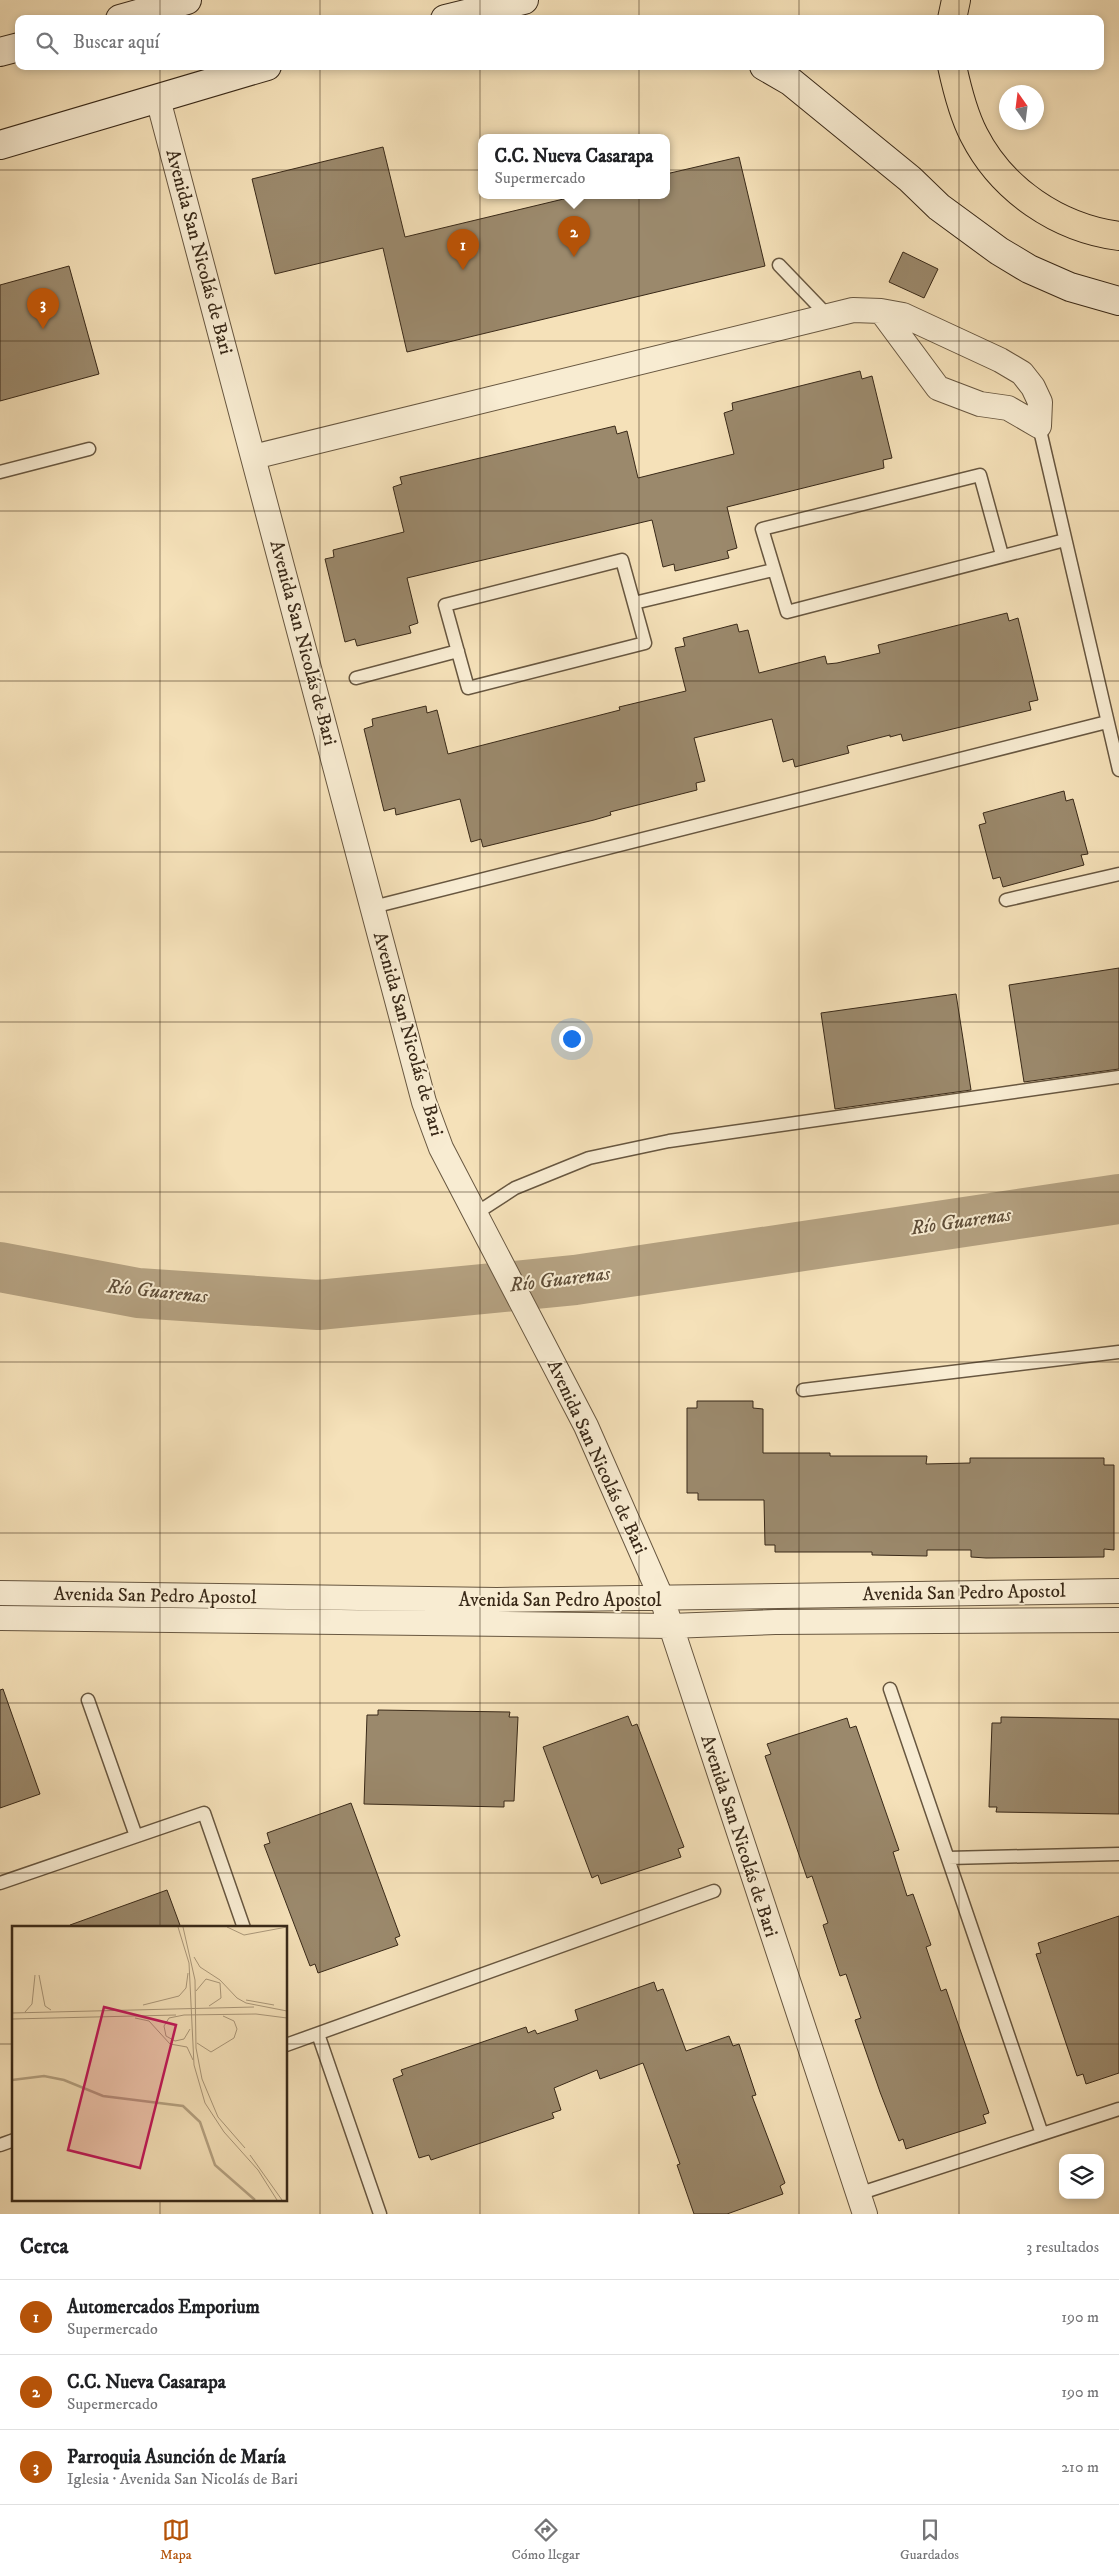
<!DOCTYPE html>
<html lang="es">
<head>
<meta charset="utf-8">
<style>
  body { margin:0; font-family:"IM FELL DW Pica",serif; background:#f2f2f2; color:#202124 }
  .controls { position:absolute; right:15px; bottom:15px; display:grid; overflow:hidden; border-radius:10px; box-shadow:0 2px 8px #0003 }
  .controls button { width:45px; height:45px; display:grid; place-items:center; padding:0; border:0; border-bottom:1px solid #e0e0e0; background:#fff; color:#202124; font:25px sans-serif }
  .compass { position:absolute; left:999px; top:85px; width:45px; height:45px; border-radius:50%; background:#fff; box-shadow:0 2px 8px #0003; rotate:346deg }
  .you { position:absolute; left:571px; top:1038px; width:18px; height:18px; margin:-12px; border:4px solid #fff; border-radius:50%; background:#1a73e8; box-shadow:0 0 0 8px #1a73e833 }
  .badge { display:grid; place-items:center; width:32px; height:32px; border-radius:50%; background:#b45309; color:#fff; font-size:16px; font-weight:700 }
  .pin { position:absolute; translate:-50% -41px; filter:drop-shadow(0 1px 2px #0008) }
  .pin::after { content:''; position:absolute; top:26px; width:18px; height:15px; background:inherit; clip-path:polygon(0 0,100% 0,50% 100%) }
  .popup { position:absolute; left:478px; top:134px; width:192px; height:65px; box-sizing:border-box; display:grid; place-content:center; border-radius:10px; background:#fff; filter:drop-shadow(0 1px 4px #0005); font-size:16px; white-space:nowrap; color:#757577 }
  .popup b { font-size:19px; color:#202124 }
  .popup::after { content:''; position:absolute; left:50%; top:100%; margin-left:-10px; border:10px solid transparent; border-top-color:#fff }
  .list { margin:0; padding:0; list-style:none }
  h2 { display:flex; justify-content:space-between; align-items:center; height:65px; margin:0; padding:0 20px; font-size:21px }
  h2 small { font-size:16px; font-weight:400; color:#757577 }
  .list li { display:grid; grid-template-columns:32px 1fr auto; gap:15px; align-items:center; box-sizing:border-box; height:75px; padding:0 20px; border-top:1px solid #e0e0e0 }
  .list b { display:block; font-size:19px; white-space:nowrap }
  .list p { margin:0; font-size:16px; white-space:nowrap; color:#757577 }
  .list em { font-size:16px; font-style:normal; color:#757577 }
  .icon { flex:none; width:28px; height:28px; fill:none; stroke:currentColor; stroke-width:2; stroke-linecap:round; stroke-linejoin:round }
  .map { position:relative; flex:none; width:1119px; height:2214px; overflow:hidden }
  .search { position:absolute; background:#fff; box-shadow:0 2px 8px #0003; left:15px; right:15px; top:15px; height:55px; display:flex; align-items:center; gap:12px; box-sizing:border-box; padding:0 18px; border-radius:10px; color:#757577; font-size:19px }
  .sheet { height:290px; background:#fff }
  nav { display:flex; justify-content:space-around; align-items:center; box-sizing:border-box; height:70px; border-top:1px solid #e0e0e0; background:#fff; font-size:14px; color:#757577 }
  nav a { display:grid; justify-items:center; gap:2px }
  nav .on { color:#b45309 }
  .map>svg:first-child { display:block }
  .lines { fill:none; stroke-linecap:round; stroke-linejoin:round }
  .river { stroke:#b5a282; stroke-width:50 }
  .building { fill:#9b896c; stroke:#392918 }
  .service-casing { stroke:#685740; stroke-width:15 }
  .minor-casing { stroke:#685740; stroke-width:26 }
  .secondary-casing { stroke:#392918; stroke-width:30 }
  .trunk-casing { stroke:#392918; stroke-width:30 }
  .service { stroke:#f8ecd2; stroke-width:12 }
  .minor { stroke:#f8ecd2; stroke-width:24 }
  .secondary { stroke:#f8ecd2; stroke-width:28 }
  .trunk { stroke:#f5e1b9; stroke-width:28 }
  .grid { fill:none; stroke:#392918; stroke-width:1; stroke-opacity:0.55 }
  .labels { text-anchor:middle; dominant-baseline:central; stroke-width:4; stroke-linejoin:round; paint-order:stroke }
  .street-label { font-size:19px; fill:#392918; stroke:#f8ecd2 }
  .water-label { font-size:20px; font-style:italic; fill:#5e4d38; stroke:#f8ecd2 }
  .inset-river { fill:none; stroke:#b5a282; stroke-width:2.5 }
  .inset-road { fill:none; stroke:#aa9779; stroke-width:1 }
  .view { fill:#c2185b; fill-opacity:0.15; stroke:#c2185b; stroke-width:2.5 }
  .inset-edge { fill:none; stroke:#392918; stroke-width:2.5 }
</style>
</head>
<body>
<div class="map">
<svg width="1119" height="2214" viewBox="0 0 1119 2214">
  <rect width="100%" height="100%" fill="#f5e1b9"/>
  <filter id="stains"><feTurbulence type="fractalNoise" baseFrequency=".004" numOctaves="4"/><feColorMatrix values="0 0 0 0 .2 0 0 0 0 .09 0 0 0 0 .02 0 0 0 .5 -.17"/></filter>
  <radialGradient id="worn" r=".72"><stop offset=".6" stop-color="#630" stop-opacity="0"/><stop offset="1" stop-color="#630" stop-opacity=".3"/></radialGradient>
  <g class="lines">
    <path class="river" d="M0,1267L138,1293L318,1305L575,1280L1119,1199"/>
  </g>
  <path class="building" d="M383,147L405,237L576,196H666V174L739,157L765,266L407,352L383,248L275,274L252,179Z
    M903,252L938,269L924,298L889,282Z
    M69,266L99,374L0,401V285Z
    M860,371L862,379L872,376L892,458L883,460L884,468L727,507L737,548L727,551L729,558L675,571L674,564L663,567L652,520L407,578L418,623L409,626L411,633L357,646L355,639L345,642L325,559L334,557L333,550L404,532L393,487L402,484L400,477L615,426L617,434L627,431L638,478L734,454L724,413L733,410L732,403Z
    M1007,613L1009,621L1018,618L1038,700L1029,702L1031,710L903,741L901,734L890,737V735L847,746L849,753L795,767L793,759L783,762L772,719L694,738L705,781L696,783L697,790L610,812L611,815L594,820L483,847L481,839L471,842L460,799L396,815L395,808L384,811L364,729L373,726L372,719L426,706L427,713L437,710L448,754L620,710L619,707L686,691L675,648L685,646L683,638L737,624L739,632L748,630L759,673L825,656L827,664L837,663L880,653L878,645Z
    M1064,791L1066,801L1073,799L1088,854L1081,855L1084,865L1003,887L1000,877L993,879L984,845L979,825L986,823L983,813Z
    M1119,968V1069L1024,1082L1009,985Z
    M956,994L971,1090L835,1109L821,1013Z
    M697,1401H753V1408L763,1409V1453H830V1456H927L926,1464L970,1463V1458H1104V1465H1114V1550L1104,1549V1557L986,1558L971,1557V1550H927V1556L872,1555V1552H775V1545H765L764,1500H698V1493H687V1408H697Z
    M3,1689L40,1794L0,1808V1690Z
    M378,1710L510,1712L509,1717H518L514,1801H504V1807L364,1804L367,1715H378Z
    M628,1716L632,1726L637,1724L684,1847L678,1849L681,1857L601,1884L598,1875L592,1878L543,1747Z
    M1001,1717L1119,1719V1814L996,1812L997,1807H989L992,1723H1001Z
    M847,1718L850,1728L856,1726L899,1850L893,1852L907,1896L913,1894L931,1945L926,1947L941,1991L946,1989L989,2113L983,2115L986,2123L906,2149L903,2139L899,2141L880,2092L855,2020L861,2018L846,1974L840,1976L823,1925L828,1923L812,1876L807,1878L765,1756L771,1754L767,1744Z
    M351,1803L400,1936L395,1938L398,1945L318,1973L315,1964L310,1966L264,1845L270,1843L267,1833Z
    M167,1890L181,1928H71L70,1925Z
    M1119,1916V2073L1086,2084L1083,2074L1077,2076L1036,1954L1041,1953L1038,1943Z
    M654,1982L657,1991L663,1989L686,2051L729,2036L733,2046L739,2044L756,2095L752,2096L785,2183L780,2186L783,2194L727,2214H694L677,2165L680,2164L643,2063L600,2079L597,2070L554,2088L561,2110L552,2113L554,2118L431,2160L429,2155L419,2158L393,2079L403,2075L401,2070L526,2027L528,2033L535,2030L537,2034L578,2020L575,2010Z"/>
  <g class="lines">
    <defs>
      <path id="service" d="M779,265L827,315
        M1039,426L1119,770
        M0,472L89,449
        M1002,555L980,475L762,529L787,612L1065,540
        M622,560L645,643L468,688L445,605Z
        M634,603L773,570
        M356,678L458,651
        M1006,900L1119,874
        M373,907L1107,722
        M475,1214L515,1188L589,1158L669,1141L1119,1077
        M803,1390L1119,1352
        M890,1689L1042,2134
        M88,1700L136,1836
        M948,1858L1119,1854
        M0,1883L204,1813L244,1928
        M318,2034L380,2214
        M286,2045L714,1891
        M0,2145L14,2140
        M858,2194L1119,2109"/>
      <path id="minor" d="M158,99L424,1102L441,1148L586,1426L662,1599L865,2214
        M881,311L938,388L980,404L1008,408L1039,426
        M253,457L853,310L881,311L903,315L1000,360L1022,373L1033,387L1040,402L1039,426
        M0,1593L497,1600L1119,1591
        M0,1618L670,1626L775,1622L1119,1620"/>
      <path id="secondary" d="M120,19L187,0
        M445,19L524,0
        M0,52L19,47
        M764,66L790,81L910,179L939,207L999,251L1029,269L1070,287L1119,301
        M0,145L267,66"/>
      <path id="trunk" d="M952,19L956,0
        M952,66C957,89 963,114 974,135C1002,190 1058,228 1119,236"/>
    </defs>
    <use href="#service" class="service-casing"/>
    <use href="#minor" class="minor-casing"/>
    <use href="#secondary" class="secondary-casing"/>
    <use href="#trunk" class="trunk-casing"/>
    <use href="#service" class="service"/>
    <use href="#minor" class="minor"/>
    <use href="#secondary" class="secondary"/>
    <use href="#trunk" class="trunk"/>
  </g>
  <path class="grid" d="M160,0V19M320,0V19M480,0V19M639,0V19M799,0V19M959,0V19M160,66V1928M320,66V2214M480,66V2214M639,66V2214M799,66V2214M959,66V2214M0,170H1119M0,341H1119M0,511H1119M0,681H1119M0,852H1119M0,1022H1119M0,1192H1119M0,1362H1119M0,1533H1119M0,1703H1119M0,1873H1119M0,2044H14M286,2044H1119M160,2200V2214"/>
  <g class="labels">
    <g class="street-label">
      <text transform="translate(199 252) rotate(75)">Avenida San Nicolás de Bari</text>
      <text transform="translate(303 643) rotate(75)">Avenida San Nicolás de Bari</text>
      <text transform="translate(408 1034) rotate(74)">Avenida San Nicolás de Bari</text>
      <text transform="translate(597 1457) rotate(65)">Avenida San Nicolás de Bari</text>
      <text transform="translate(964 1593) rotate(-1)">Avenida San Pedro Apostol</text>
      <text transform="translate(155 1596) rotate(1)">Avenida San Pedro Apostol</text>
      <text x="560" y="1600">Avenida San Pedro Apostol</text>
      <text transform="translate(739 1836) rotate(72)">Avenida San Nicolás de Bari</text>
    </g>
    <g class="water-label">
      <text transform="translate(961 1222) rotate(-8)">Río Guarenas</text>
      <text transform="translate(560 1280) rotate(-7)">Río Guarenas</text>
      <text transform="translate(157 1292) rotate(6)">Río Guarenas</text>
    </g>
  </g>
  <g transform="translate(12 1926)">
    <rect width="275" height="275" fill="#f5e1b9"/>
    <path class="inset-river" d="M0,154L32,150L52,154L91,170L171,180L188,196L203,239L243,274"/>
    <path class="inset-road" d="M166,1L177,37L182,139L193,177L212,206L246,244L265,274M171,1L183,54L184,122L190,153L206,191L233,222M215,1L232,9L275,1M182,31L188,41L208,54L225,72L234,77L275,85M27,49L33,80L39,84M184,65L194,53L208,57L209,72L197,80M234,74L262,79M131,79L167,70L174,62L176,47M13,86L20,78L23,49M0,87L242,81M123,92L137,95L158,118L175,121L181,134M0,93L164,89M178,103L172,113L163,115L154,110L152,100L157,92L172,89L244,88L275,92M185,117L199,126L222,112L225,103L222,95L211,90M238,229L270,274"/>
    <path class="view" d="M92,81L164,99L128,242L56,224Z"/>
    <rect width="275" height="275" class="inset-edge"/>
  </g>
  <rect width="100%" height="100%" filter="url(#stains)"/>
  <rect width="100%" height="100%" fill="url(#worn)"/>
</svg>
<div class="controls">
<button><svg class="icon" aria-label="layers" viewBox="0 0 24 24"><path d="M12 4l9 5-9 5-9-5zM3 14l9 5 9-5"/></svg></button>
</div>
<svg class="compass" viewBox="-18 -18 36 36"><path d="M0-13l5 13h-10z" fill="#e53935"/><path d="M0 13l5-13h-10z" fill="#757577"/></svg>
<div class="you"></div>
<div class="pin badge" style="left:463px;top:270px">1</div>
<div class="pin badge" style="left:574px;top:257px">2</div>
<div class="popup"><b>C.C. Nueva Casarapa</b>Supermercado</div>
<div class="pin badge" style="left:43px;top:329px">3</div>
<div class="search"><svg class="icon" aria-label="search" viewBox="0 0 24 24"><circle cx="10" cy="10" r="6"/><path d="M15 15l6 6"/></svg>Buscar aquí</div>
</div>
<section class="sheet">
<h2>Cerca<small>3 resultados</small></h2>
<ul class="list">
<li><span class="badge">1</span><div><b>Automercados Emporium</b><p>Supermercado</p></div><em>190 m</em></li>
<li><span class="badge">2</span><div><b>C.C. Nueva Casarapa</b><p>Supermercado</p></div><em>190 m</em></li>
<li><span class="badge">3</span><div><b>Parroquia Asunción de María</b><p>Iglesia · Avenida San Nicolás de Bari</p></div><em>210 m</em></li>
</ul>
</section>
<nav>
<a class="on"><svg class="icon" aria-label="map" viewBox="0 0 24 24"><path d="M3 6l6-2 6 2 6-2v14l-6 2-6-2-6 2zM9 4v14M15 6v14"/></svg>Mapa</a>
<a><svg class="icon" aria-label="directions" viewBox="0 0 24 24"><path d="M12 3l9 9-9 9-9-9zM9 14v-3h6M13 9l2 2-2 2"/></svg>Cómo llegar</a>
<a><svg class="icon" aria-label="saved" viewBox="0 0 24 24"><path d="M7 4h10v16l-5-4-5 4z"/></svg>Guardados</a>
</nav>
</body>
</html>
